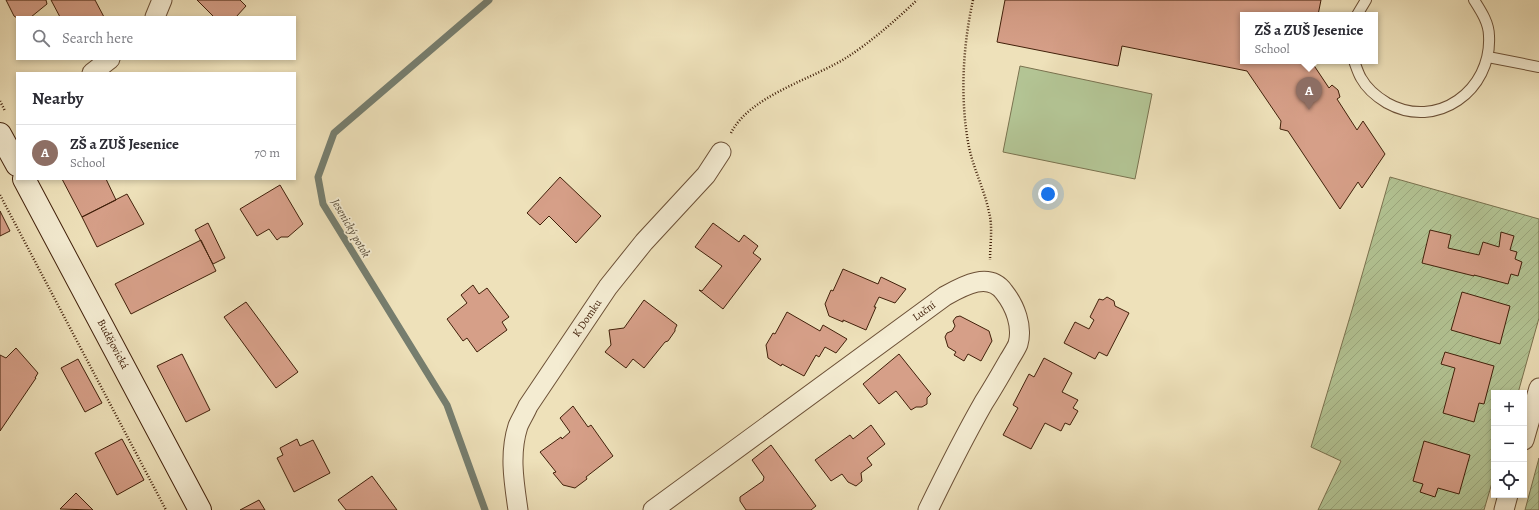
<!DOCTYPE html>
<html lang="en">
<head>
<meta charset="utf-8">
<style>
  body { margin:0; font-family:Alegreya,serif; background:#f7f7f7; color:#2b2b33 }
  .controls { position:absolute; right:12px; bottom:12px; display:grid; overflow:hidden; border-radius:0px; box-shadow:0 2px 6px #0003 }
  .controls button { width:36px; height:36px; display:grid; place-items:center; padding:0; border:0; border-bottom:1px solid #e1e1e2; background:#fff; color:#2b2b33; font:20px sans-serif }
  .you { position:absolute; left:1048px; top:194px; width:14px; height:14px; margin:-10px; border:3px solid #fff; border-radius:50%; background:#1a73e8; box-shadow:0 0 0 6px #1a73e833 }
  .badge { display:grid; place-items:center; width:26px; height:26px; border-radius:50%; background:#111827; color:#fff; font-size:13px; font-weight:700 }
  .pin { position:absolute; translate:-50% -33px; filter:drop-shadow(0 1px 2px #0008) }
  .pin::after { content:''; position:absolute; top:21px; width:14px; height:12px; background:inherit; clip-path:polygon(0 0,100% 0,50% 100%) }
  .popup { position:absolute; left:1240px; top:12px; width:138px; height:52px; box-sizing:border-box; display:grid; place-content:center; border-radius:0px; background:#fff; filter:drop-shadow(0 1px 3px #0005); font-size:13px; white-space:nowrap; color:#7c7c81 }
  .popup b { font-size:15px; color:#2b2b33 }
  .popup::after { content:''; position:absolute; left:50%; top:100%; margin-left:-8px; border:8px solid transparent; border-top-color:#fff }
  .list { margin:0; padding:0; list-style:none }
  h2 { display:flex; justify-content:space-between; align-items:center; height:52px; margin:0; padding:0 16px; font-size:17px }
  h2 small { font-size:13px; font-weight:400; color:#7c7c81 }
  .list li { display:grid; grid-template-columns:26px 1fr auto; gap:12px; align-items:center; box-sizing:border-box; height:56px; padding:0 16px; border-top:1px solid #e1e1e2 }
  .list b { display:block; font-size:15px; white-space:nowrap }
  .list p { margin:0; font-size:13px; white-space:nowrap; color:#7c7c81 }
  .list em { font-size:13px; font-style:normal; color:#7c7c81 }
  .icon { flex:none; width:22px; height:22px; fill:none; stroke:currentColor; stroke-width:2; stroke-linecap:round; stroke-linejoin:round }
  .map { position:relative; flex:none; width:1539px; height:510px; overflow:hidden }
  .search { position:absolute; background:#fff; box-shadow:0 2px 6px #0003; left:16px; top:16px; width:280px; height:44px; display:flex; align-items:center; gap:10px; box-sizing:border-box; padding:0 14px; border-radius:0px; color:#7c7c81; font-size:15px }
  .panel { position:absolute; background:#fff; box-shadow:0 2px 6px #0003; left:16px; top:72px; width:280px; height:108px; border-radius:0px }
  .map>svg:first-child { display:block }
  .garden { fill:url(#garden-furrows); stroke:#7a724f }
  .pitch { fill:#b3c494; stroke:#7a724f }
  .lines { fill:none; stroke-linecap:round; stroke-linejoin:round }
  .stream { stroke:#767e6f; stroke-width:7 }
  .building { fill:#d69f88; stroke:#41200a }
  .lane-casing { stroke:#6c5036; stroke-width:12 }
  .street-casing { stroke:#6c5036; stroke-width:21 }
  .secondary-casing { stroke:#41200a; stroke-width:24 }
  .path { stroke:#41200a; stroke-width:2.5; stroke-dasharray:1 2; stroke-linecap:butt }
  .lane { stroke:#f4ecd2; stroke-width:10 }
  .street { stroke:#f4ecd2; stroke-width:19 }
  .secondary { stroke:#f4ecd2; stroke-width:22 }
  .labels { text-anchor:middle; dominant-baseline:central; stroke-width:3.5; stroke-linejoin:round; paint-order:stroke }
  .street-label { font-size:11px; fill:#41200a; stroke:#f4ecd2 }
  .water-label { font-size:12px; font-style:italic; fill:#5b4f3c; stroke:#f4ecd2 }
</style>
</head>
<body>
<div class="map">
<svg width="1539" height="510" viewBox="0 0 1539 510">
  <defs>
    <pattern id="garden-furrows" width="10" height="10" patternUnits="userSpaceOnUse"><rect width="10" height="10" fill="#b3c494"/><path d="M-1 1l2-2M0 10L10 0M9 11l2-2" fill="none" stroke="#9ba87e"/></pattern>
  </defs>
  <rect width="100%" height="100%" fill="#eee1ba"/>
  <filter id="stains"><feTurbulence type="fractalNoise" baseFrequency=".005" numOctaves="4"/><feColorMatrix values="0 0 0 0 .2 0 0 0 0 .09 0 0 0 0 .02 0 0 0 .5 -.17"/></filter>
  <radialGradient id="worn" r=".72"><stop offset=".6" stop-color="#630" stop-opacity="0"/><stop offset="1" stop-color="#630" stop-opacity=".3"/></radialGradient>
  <path class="garden" d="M1390,177L1539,219V318L1518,393H1494V476L1484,510H1318L1341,461L1311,447L1352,310Z
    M1539,458V510H1525Z"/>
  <path class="pitch" d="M1020,66L1152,94L1135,179L1003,152Z"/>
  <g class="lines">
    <path class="stream" d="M485,510L447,405L323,204L318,177L334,133L489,0"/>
  </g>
  <path class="building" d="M6,0H46L47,4L31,17L17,18L14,16Z
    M51,0H95L104,17H60Z
    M197,0H240L246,6L236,17H214Z
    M1005,0H1321L1318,15H1243V61H1311L1329,88L1332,85L1338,90L1340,97L1337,99L1357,130L1363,121L1385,154L1362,188L1358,182L1340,209L1288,131L1280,129L1281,121L1247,71L1122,46L1118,66L997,42Z
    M560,177L601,216L576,243L549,216L540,225L527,213Z
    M62,179H106L116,200L82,217Z
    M280,185L303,224L288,237H281L277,240L269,229L257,236L240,209Z
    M127,194L144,224L97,247L82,217Z
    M0,211L10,231L0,236Z
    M208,223L225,258L213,264L195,230Z
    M713,223L739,242L744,235L758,246L753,253L761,259L723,309L699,290L702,291L722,266L695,247Z
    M1430,230L1451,235L1448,248L1479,255L1483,242L1499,247L1501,232L1514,236L1510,250L1517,252L1515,259L1522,262L1518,276L1511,274L1508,284L1474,275V276L1422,263Z
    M201,240L216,271L131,314L115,284Z
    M843,269L878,284L881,277L906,289L895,303L879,297L874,307H876L866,330L843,320V322L829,316L825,304L831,290L833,291Z
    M473,285L479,294L487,288L509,317L502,322L507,330L477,352L467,338L463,341L447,319L467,303L461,295Z
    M1462,292L1510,306L1500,344L1451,330Z
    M1107,297L1114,301L1115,306L1129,313L1107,356L1099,352L1095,359L1064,343L1075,322L1089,329L1094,320L1090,317L1099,299L1103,300Z
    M644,300L677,325L675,329V331L668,341L665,342L644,368L633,359L626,368L605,352L611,345L609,330L624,328Z
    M246,302L298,372L276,388L224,317Z
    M787,312L820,331L823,325L847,339L836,353L825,347L819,357L816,355L804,376L782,364L781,366L768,358L766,345L773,333L775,334Z
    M960,316L989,331L992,341L981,361L968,354L964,361L954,355L956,352L948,347L945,337L947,333L952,331L955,326L953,321L956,317Z
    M16,348L38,373L35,378H36L0,431V355L6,358Z
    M1445,352L1494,366L1484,404L1479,403L1474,422L1443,413L1455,368L1441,364Z
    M182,354L210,410L186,422L157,366Z
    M899,354L931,394L927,398V404L922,407H916L911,410L896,391L879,404L863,384Z
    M1044,358L1072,373L1062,392L1078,400L1073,408L1078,411L1070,425L1065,423L1061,431L1045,423L1031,449L1003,435L1018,408L1013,405L1029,374L1034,377Z
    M78,359L102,403L85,412L61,368Z
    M573,406L588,427L591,425L613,456L586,477L587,479L575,488L563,485L553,473L556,472L540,452L561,437L562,439L570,432L560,418Z
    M871,425L885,444L867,458L872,465L861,473L862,481L856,486L848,482L842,474L831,481L815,460L850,435L853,439Z
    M122,439L144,480L117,495L95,453Z
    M297,439L300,446L313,440L330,473L294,492L277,458L283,455L280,448Z
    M1424,441L1470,455L1459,494L1438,488L1435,497L1420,492L1423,484L1413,481Z
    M771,445L816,506L811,510H746L740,501V497L763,481L764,477L752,460Z
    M372,476L397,510H346L338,500Z
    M76,493L93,510L60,509Z
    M259,500L265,510H240Z"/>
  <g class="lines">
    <defs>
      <path id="lane" d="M1357,15L1366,0
        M1488,57L1539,67
        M1354,61C1356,66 1358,73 1361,78C1367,89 1377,97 1387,103C1437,131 1492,90 1489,36C1489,23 1481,11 1474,0"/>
      <path id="street" d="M155,17L162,0
        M92,73L110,59
        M1524,440L1539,388
        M518,510C514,482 509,454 518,426C521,419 525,413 528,406L608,287L644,242L706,175L721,152
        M653,510L945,296C963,286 989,271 1004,292C1015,306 1023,326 1018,344C1016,349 1012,355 1009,360C1001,374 993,388 984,402C964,437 946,473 928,510
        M1504,510L1508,495"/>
      <path id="secondary" d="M0,134L17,165
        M24,179L200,510"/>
    </defs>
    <use href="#lane" class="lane-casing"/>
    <use href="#street" class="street-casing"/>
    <use href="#secondary" class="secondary-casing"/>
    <path class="path" d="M973,0C963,46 960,95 968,142C972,166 984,188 989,212C993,227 990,245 990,260
      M0,101L5,111
      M731,133C750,95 814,79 849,56C872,41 897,19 917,0
      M0,195L166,510"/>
    <use href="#lane" class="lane"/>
    <use href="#street" class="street"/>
    <use href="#secondary" class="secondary"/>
  </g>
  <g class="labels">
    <g class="street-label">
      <text transform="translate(924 311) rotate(-36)">Luční</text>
      <text transform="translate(587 318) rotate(-56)">K Domku</text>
      <text transform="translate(113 344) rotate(62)">Budějovická</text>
    </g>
    <g class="water-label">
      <text transform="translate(351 228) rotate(60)">Jesenický potok</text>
    </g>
  </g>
  <rect width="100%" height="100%" filter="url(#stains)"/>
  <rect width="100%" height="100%" fill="url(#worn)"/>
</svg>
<div class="controls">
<button>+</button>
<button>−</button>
<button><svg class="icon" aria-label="locate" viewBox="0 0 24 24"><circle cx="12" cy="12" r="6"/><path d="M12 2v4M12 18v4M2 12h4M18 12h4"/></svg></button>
</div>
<div class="you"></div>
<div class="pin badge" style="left:1309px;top:110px;background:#8d6e63">A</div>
<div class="popup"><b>ZŠ a ZUŠ Jesenice</b>School</div>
<div class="search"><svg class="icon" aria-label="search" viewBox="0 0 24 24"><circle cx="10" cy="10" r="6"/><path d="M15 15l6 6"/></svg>Search here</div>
<section class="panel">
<h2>Nearby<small></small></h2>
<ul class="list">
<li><span class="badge" style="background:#8d6e63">A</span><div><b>ZŠ a ZUŠ Jesenice</b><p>School</p></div><em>70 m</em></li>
</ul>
</section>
</div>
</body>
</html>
